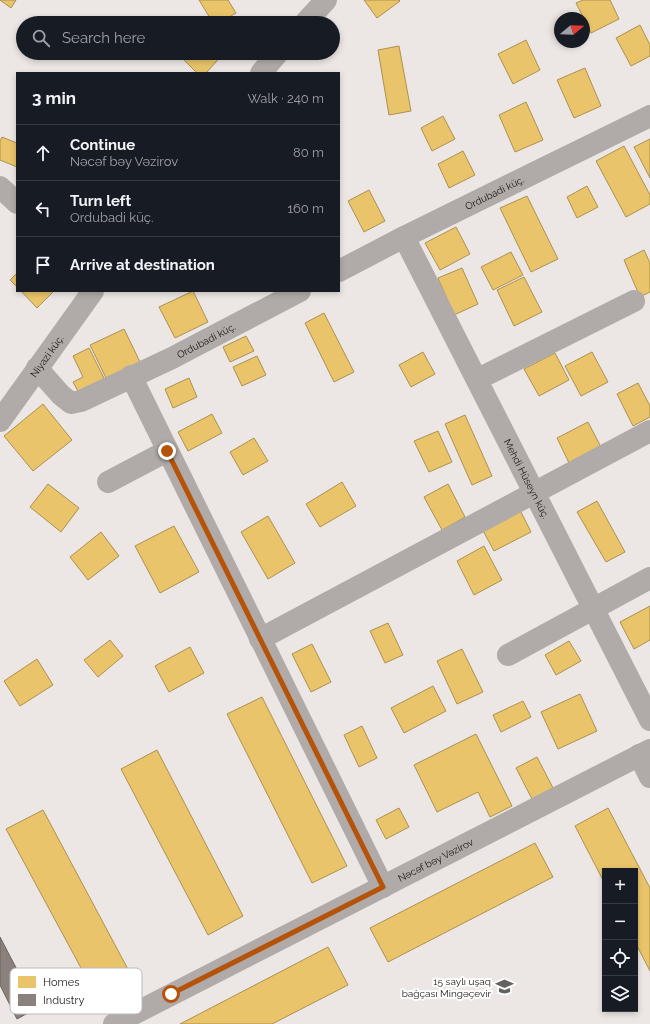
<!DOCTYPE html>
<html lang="en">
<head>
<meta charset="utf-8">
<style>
  body { margin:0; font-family:Raleway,sans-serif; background:#20242c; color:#f1f3f6 }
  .controls { position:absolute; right:12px; bottom:12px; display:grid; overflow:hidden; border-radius:0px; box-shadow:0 2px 6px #0003 }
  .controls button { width:36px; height:36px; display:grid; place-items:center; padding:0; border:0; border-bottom:1px solid #363941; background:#171b24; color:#f1f3f6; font:20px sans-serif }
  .compass { position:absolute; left:554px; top:12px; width:36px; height:36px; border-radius:50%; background:#171b24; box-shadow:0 2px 6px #0003; rotate:71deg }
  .stop { position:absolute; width:12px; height:12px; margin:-9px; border:3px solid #b45309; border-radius:50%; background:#fff }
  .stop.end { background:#b45309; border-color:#fff; box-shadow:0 1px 4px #0008 }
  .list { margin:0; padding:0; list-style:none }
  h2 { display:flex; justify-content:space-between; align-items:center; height:52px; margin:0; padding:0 16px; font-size:17px }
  h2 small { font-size:13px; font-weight:400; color:#9ea1a6 }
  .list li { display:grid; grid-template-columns:26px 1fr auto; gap:12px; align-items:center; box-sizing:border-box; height:56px; padding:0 16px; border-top:1px solid #363941 }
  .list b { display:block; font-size:15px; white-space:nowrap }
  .list p { margin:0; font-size:13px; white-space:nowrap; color:#9ea1a6 }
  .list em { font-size:13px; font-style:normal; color:#9ea1a6 }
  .icon { flex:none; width:22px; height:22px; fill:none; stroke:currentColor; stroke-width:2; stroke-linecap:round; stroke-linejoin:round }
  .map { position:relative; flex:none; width:650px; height:1024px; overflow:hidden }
  .search { position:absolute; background:#171b24; box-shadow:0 2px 6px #0003; left:16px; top:16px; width:324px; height:44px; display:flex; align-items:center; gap:10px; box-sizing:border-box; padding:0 14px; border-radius:22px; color:#9ea1a6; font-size:15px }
  .panel { position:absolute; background:#171b24; box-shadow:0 2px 6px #0003; left:16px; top:72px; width:324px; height:220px; border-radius:0px }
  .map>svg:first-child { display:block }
  .homes { fill:#e9c46a; stroke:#ac9151 }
  .industry { fill:#8a817c; stroke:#69625e }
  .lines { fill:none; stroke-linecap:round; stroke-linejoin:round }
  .minor { stroke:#b0aaa8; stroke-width:22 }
  .route { stroke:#b45309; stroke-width:5 }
  .labels { text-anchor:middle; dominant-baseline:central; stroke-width:4; stroke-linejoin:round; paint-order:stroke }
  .street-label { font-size:10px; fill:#1d1918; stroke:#fff }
  .poi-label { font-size:10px; fill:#1d1918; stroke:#fff; text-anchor:end }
  .key { fill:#fff; stroke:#bbbaba; stroke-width:1 }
  .key-label { font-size:11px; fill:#1d1918 }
</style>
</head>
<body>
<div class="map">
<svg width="650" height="1024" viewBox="0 0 650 1024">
  <rect width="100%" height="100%" fill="#ece6e4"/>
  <path class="homes" d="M0,0H16L11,8Z
    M199,0H228L236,13L219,23H213Z
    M364,0H399L400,1L377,18Z
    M583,0H610L619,19L591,33L576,3Z
    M640,25L650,45V56L631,66L616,38Z
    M526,40L540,70L513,84L498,54Z
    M399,46L411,111L389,115L378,50Z
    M187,53H224L206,73H197L182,58Z
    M585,68L601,106L574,118L557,80Z
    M526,102L543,140L515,152L499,115Z
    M443,116L455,139L432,151L421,128Z
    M2,137L17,143V167L0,160V141Z
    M650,139V178L634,147Z
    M624,146L650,195V204L626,217L596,161Z
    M463,151L475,175L449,188L438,164Z
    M587,186L598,207L577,218L567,197Z
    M369,190L385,221L364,232L348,201Z
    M527,196L558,259L531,272L500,208Z
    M456,227L470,254L440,270L425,243Z
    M644,250L650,263V292L640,297L624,260Z
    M511,252L523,275L493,290L481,267Z
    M462,268L478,304L454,315L438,278Z
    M17,273V287L10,280Z
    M524,277L542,312L514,326L497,290Z
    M21,291H54L37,308Z
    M193,291L208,322L175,338L159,307Z
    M324,313L354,372L334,382L305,323Z
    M124,329L141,364L107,380L90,345Z
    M246,336L254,351L230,362L223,347Z
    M89,348L105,380L79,393L73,382L83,377L73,356Z
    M423,352L435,374L411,387L399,365Z
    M592,352L608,382L581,396L565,366Z
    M555,353L569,380L539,396L524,369Z
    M257,356L266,375L242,386L233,367Z
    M189,378L197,397L173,408L165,389Z
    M638,383L650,406V417L633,426L617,394Z
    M43,404L72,440L33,471L4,436Z
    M212,414L222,433L188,451L178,432Z
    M465,415L492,476L472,485L445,424Z
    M588,422L602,449L570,465L557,438Z
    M438,431L452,462L429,472L414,441Z
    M254,438L268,461L243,475L230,452Z
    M342,482L356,506L320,527L306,504Z
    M48,484L79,508L61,532L30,507Z
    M448,484L465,517L442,530L424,497Z
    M597,501L625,552L606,562L577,512Z
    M519,508L531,532L494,551L481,527Z
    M268,516L295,563L268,579L241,532Z
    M174,526L199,572L160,593L135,546Z
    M101,532L119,556L88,580L70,557Z
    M484,546L502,580L474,595L457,561Z
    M650,606V640L634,649L620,622Z
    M388,623L403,655L385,663L370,631Z
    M110,640L123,656L98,677L84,660Z
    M569,641L581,661L556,675L545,655Z
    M312,644L331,682L311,692L292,654Z
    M190,647L204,673L169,692L155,666Z
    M462,649L483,692L457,704L437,661Z
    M37,659L53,685L20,706L4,681Z
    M433,686L446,711L404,733L391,708Z
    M580,694L597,731L558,749L541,712Z
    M262,697L347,866L312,883L227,714Z
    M523,701L531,717L501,732L493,715Z
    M362,726L377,758L359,767L344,735Z
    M476,734L512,806L490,817L478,792L437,812L414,765Z
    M157,750L243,916L208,935L121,769Z
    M537,757L553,788L532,799L516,768Z
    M399,808L409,827L386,839L376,820Z
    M608,808L650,888V971L635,942V871H605V884L575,826Z
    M43,810L130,973L94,992L6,829Z
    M535,843L553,877L388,962L370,928Z
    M328,947L348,985L272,1024H180Z"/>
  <path class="industry" d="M0,937L37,1008L17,1019L0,985Z"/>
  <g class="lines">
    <g class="minor">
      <path d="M305,23L326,0"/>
      <path d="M261,73L278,53"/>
      <path d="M0,187L17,203"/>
      <path id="s1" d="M404,237L650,720"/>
      <path id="s2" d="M339,271L404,237L650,116"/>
      <path id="s3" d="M37,368L61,395L71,403L81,401L172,358L300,291"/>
      <path d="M131,376L383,887"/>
      <path d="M478,379L634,301"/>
      <path id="s4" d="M0,421L93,291"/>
      <path d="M108,482L167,451"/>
      <path d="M260,639L650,431"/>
      <path d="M508,655L650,578"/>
      <path d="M639,755L650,777"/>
      <path id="s5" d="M114,1024L650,750"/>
    </g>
  </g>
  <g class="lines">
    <path class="route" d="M167,451L383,887L171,994"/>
  </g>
  <defs>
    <symbol id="school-bare" viewBox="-9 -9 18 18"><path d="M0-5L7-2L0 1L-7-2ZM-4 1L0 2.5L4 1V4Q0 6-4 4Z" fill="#65615f" stroke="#fff" stroke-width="2.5" paint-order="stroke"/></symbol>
  </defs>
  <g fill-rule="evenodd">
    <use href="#school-bare" x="492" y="974" width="25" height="25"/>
  </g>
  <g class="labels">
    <g class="street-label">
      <text stroke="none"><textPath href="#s2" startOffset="174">Ordubadi küç.</textPath></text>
      <text stroke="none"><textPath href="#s3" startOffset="198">Ordubadi küç.</textPath></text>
      <text stroke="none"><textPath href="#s4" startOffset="80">Niyazi küç.</textPath></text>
      <text stroke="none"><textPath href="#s1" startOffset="271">Mehdi Hüseyn küç.</textPath></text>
      <text stroke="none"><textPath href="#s5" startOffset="361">Nəcəf bəy Vəzirov</textPath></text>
    </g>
    <g class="poi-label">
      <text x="491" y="981">15 saylı uşaq<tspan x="491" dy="12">bağçası Mingəçevir</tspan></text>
    </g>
  </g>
  <rect x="10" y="968" width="132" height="46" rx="6" class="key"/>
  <rect x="18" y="976" width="18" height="12" fill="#e9c46a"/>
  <rect x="18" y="994" width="18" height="12" fill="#8a817c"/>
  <g class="key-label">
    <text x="43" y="986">Homes</text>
    <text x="43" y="1004">Industry</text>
  </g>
</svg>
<div class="controls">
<button>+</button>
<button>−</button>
<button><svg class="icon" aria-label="locate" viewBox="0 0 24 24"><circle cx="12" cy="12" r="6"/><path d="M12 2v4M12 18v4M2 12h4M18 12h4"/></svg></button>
<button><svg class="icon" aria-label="layers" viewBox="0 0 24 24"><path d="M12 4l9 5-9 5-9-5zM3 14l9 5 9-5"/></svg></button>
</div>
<svg class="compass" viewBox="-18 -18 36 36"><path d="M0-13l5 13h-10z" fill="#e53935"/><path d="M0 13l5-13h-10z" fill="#9ea1a6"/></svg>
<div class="stop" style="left:171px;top:994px"></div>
<div class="stop end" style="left:167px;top:451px"></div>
<div class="search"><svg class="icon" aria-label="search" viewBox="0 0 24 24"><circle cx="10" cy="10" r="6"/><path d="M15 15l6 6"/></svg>Search here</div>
<section class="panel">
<h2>3 min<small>Walk · 240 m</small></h2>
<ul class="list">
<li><svg class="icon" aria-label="ahead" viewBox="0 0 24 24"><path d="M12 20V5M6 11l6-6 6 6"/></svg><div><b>Continue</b><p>Nəcəf bəy Vəzirov</p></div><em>80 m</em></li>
<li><svg class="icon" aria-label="left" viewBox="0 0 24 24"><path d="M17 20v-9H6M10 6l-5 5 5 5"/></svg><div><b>Turn left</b><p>Ordubadi küç.</p></div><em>160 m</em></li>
<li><svg class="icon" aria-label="arrive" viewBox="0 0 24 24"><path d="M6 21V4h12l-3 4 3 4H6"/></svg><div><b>Arrive at destination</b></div></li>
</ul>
</section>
</div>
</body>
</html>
